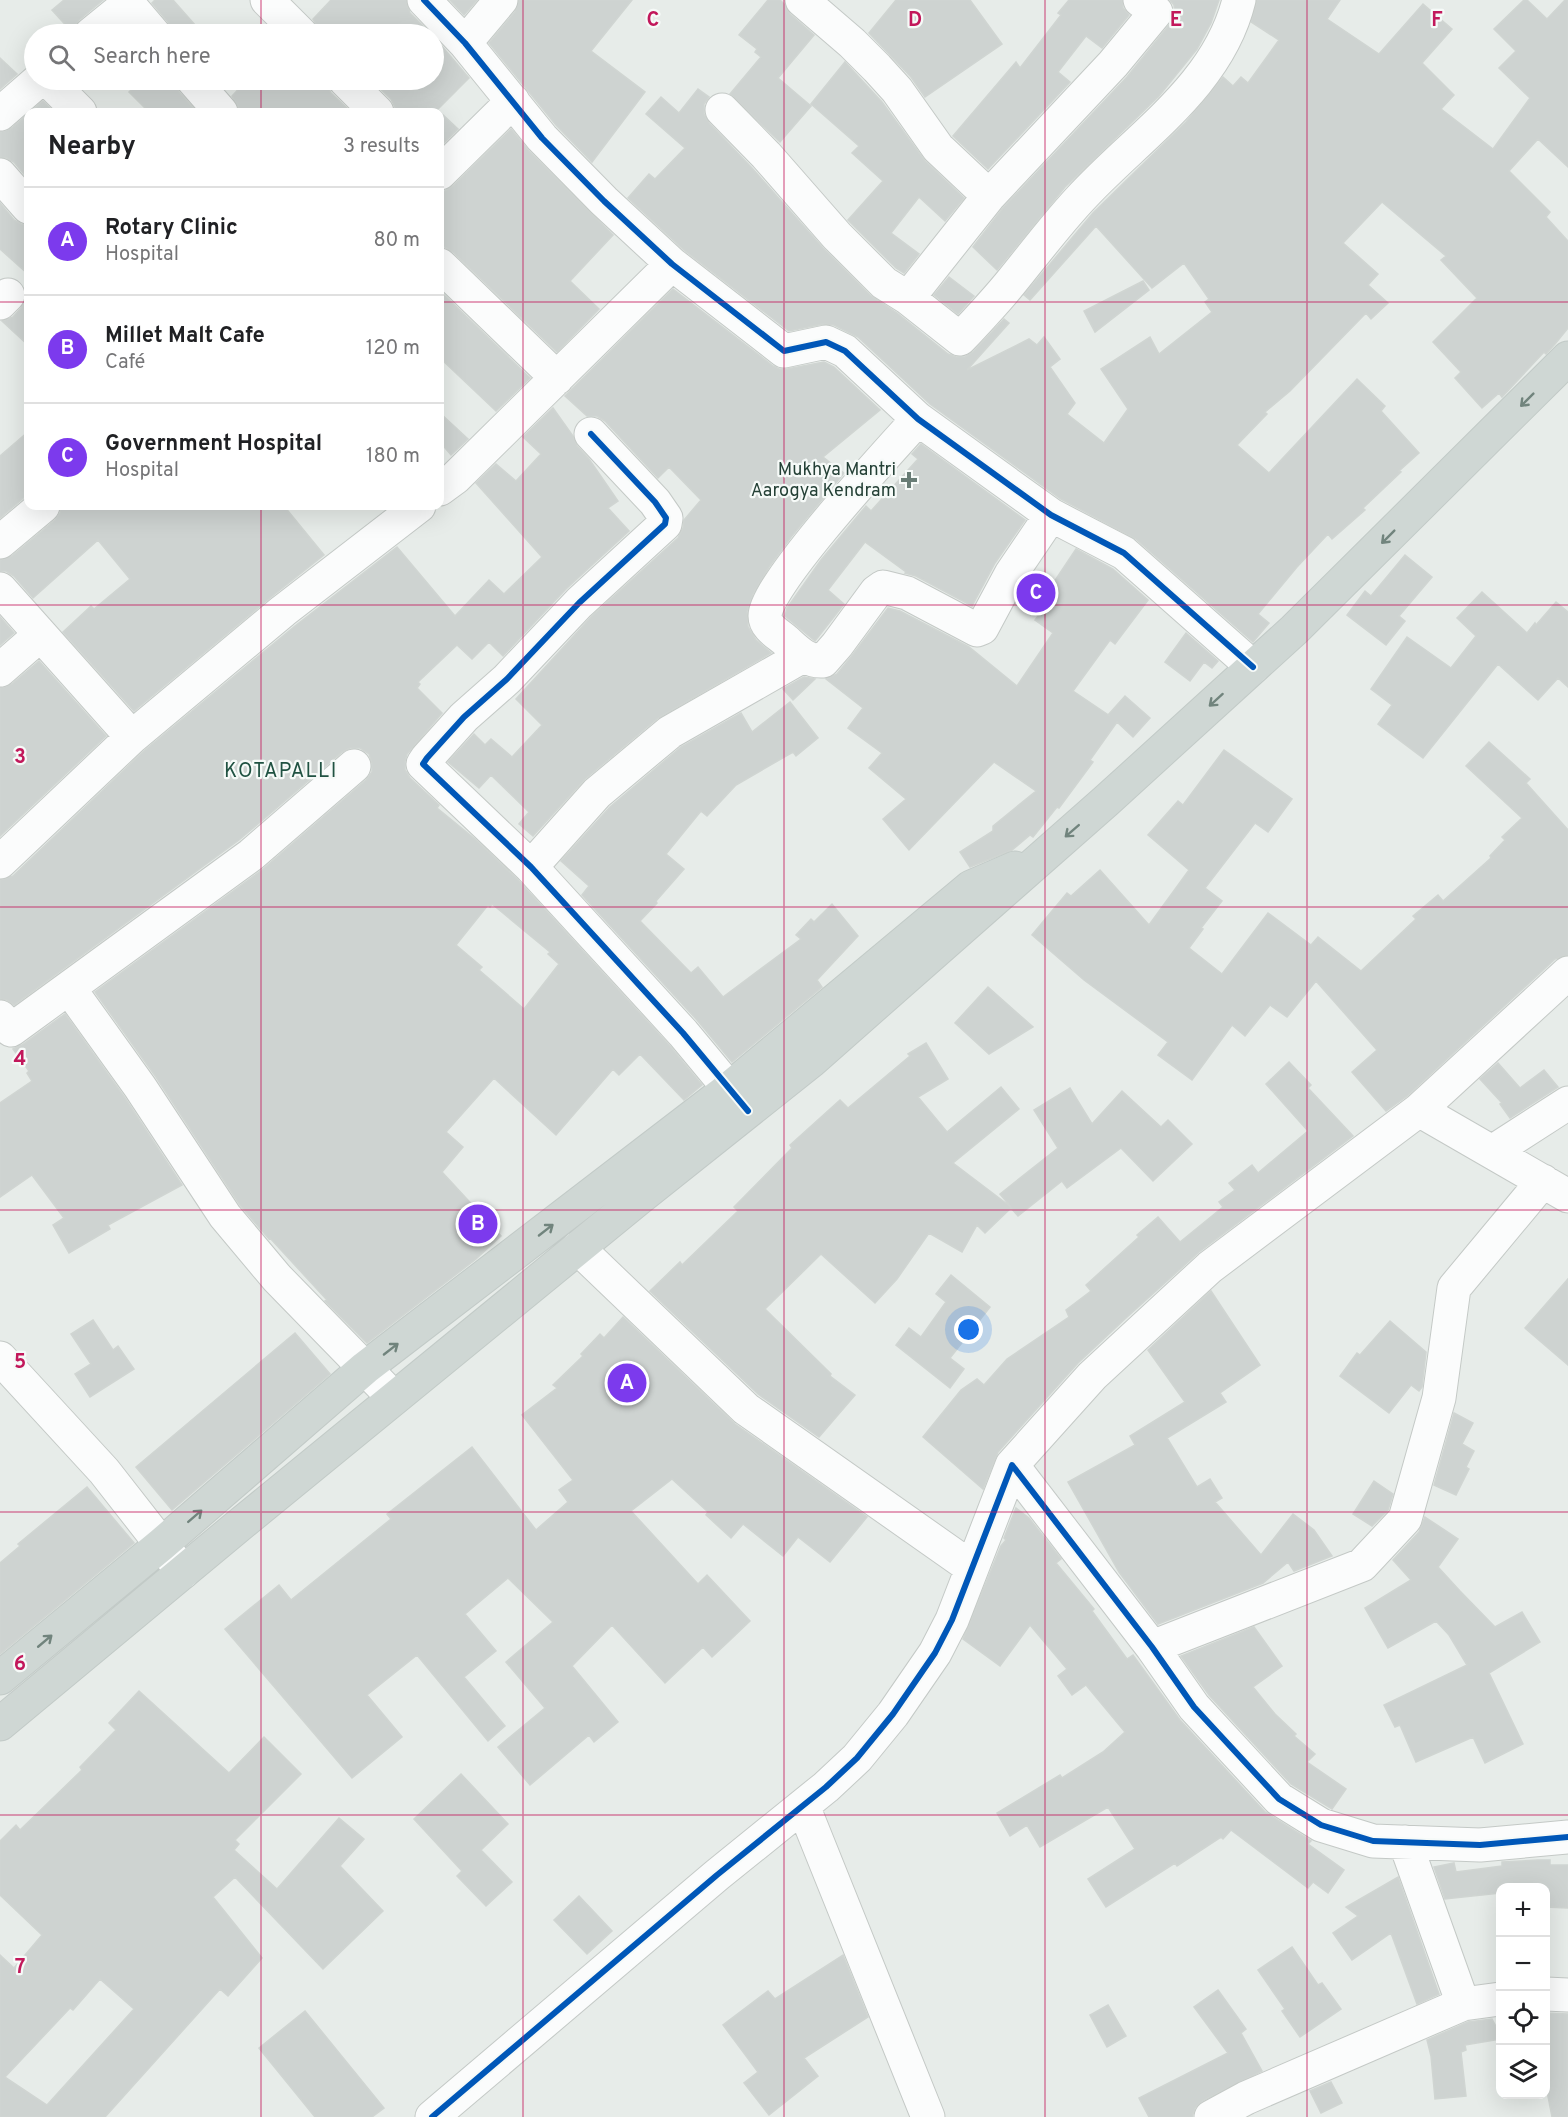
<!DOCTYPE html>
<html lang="en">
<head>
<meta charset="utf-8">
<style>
  body { margin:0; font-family:Overpass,sans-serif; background:#f6f6f6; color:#202124 }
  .controls { position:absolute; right:18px; bottom:18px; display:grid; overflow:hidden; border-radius:12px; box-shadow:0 6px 24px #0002 }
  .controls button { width:54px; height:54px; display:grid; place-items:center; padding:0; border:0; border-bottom:2px solid #e0e0e0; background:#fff; color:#202124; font:30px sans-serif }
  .you { position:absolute; left:969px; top:1330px; width:21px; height:21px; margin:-15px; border:4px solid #fff; border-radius:50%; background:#1a73e8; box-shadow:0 0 0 9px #1a73e833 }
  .badge { display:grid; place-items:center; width:39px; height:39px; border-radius:50%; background:#7c3aed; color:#fff; font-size:20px; font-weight:700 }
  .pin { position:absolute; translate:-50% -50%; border:3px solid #fff; box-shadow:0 2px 6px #0006 }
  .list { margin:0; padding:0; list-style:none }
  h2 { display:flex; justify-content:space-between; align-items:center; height:78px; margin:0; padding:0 24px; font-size:26px }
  h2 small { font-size:20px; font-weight:400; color:#757577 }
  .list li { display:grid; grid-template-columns:39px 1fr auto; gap:18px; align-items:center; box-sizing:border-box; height:108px; padding:0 24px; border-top:2px solid #e0e0e0 }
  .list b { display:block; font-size:22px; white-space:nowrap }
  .list p { margin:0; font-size:20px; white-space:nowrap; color:#757577 }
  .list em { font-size:20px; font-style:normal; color:#757577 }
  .icon { flex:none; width:33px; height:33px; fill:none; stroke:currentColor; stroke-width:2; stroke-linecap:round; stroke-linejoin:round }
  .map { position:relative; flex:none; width:1568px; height:2117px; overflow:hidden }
  .search { position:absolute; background:#fff; box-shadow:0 6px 24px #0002; left:24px; top:24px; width:420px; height:66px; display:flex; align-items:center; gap:15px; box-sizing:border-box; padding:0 21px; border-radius:33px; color:#757577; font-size:22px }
  .panel { position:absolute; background:#fff; box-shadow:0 6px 24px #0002; left:24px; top:108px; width:420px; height:402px; border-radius:12px }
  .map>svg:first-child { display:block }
  .building { fill:#ced3d1; stroke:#d0d5d2; stroke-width:1.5; fill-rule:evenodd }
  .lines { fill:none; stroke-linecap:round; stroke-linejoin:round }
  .minor-casing { stroke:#c4c9c6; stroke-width:35 }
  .major-casing { stroke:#c2cac7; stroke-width:35 }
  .minor { stroke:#fbfcfc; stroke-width:33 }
  .major { stroke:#cfd7d4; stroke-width:33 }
  .cycleway-casing { stroke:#f6faf8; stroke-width:10 }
  .cycleway { stroke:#0057b8; stroke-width:6 }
  .oneway { stroke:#71847d }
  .grid { fill:none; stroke:#c2185b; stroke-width:1.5; stroke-opacity:0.55 }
  .poi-dot { fill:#687c75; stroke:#f6faf8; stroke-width:2 }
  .labels { text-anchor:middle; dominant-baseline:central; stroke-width:4.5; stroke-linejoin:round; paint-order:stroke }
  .poi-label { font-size:18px; fill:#244036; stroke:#f6faf8; text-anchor:end }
  .neighbourhood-label { font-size:20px; letter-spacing:1.5px; fill:#205242; stroke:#f6faf8 }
  .grid-label { font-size:20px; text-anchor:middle; font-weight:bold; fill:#c2185b; stroke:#f6faf8; stroke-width:4.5; stroke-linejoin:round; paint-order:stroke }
</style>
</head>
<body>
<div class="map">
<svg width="1568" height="2117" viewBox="0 0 1568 2117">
  <rect width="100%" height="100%" fill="#e7ece9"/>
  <path class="building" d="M64,0H103L79,20L74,27L73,33L52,10Z
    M155,0H173L203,34H172L168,22L152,3Z
    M331,0H406L410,13L431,34H319V29L313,19Z
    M450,0H477L464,15Z
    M519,0H632L591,51L645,92L592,162L556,125L489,43L515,12Z
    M768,0H780L784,4L790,14L814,35L778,78L811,106L780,142L730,94L761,57L755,52L757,49L739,35Z
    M896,0H970L1002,44L925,97L911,77L869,33Z
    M1069,0H1122L1123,8L1129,15L1102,48L1086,36L1058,72L1070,82L988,169L953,136L1016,62L1020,68L1061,15L1058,13Z
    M1170,0H1219L1211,23L1197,49L1159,96L1065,187L997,270L973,247L1003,208L1127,77L1170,24L1175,14L1174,5Z
    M1257,0H1340L1327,19L1379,54L1423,4L1452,29L1422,63L1454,95L1441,109L1493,149L1530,98L1499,68L1516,51L1494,29L1524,0H1527L1547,19L1565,0H1568V167L1538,139L1509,171L1550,212L1546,217L1568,241V328L1555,344L1546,354L1544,352L1502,397L1499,393L1482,408L1455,378L1461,372L1433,342L1477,298L1441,260L1446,256L1382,202L1343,243L1378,274L1368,285L1388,303L1371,319L1366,313L1290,391L1265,412L1267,414L1237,445L1269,473L1357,379L1385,406L1381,411L1419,453L1399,471L1401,472L1363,508L1365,510L1332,539L1328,534L1297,567L1258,614L1269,623L1253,642L1136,539L1061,499L930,404L858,337L834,325L823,324L789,331L684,250L628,198L649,174L655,179L685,148L646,114L661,97L679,113L698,89L709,97L704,104V114L709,123L752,168L823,248L871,296L897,313L948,354L956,357H965L973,352L1004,319L1009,323L967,370L1029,339L1037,345L1044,337L1060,359L1050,367L1075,403L1067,414L1104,443L1128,409L1101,369L1150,337L1159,354L1212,312L1205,302L1209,299L1184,263L1152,288L1096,226L1030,300L1024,295L1093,213L1186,122L1223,77L1233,86L1241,77L1248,83L1279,40L1251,22Z
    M434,37L469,78L435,112H395V107L391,99L371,80H434Z
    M0,58L17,74L0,89Z
    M845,62L882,102L925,161L964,198L945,221L919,197L891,233L919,254L904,273L896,268L848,220L883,181L852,153L859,146L811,104Z
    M141,80H175L179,92L197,112H149L129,92Z
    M247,80H327V85L331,93L351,112H239V108L232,96Z
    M43,101L54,112H30Z
    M440,112L458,129L440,147Z
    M28,114V179L14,162L7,158L0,157V132L12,128Z
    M511,129L529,151L613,235L570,281L599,309L557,352L453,252L445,247H440V191H445L453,186Z
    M0,203L14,220L21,224L28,225V274L0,249Z
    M949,277L974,296L958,314L934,295Z
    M1143,281L1149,290L1095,332L1084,311Z
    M673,289L773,366L779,369H787L824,362L834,367L880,410L823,457L844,473L791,537L769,567L753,594L747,611L748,627L756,640L771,653L658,718L585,779L533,836L519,824L529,812L491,775L479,788L448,762L474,734L485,745L491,739L512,757L542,725L516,699L592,616L678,538L683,528L684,520L701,500L669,467L658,478L605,421L597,416H587L565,396Z
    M28,291V345L2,321L13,317L21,308Z
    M440,291L530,378L496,411L440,358Z
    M553,408L573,436L577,446L589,459L618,501L608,508L629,531L566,589L503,656L489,642L472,659L457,645L418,682L420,684L417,688L442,713L407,754L405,761V770L410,778L439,805L437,808L475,839L518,880L669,1045L702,1085L684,1100L640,1054L619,1075L613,1069L556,1135L494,1078L446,1132L463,1147L442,1172L501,1236L476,1259L367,1343L325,1301L327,1300L270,1238L269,1239L240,1205L156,1077L95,992L262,870L366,780L372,772V763L369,754L360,748H350L342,752L239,840L14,1005L7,1000L0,999V880L13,876L144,751L295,626L397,547L455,616L489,580L504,594L542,557L476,483L496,464L516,481L541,454L523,437ZM492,904L550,952L548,954L559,964L524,1009L479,970L482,967L456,945L488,905L490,907Z
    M440,413L468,439L451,455L440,442Z
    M28,432V494L0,518V456Z
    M921,444L1025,520L995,563L972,606L916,576L905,573L906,572L865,542L828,590L844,604L815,641L785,616L787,608L821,560L866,506L871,511L918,459L912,454Z
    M61,506H284L324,555L271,597L134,711L63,632L91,606L94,609L130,579L98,540L33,598L14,576L6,571H0V560L12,556L55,520L60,513Z
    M1076,549L1113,569L1148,600L1115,644L1110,640L1073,691L1110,716L1108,715L1125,696L1150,718L1133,737L1117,722L1090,760L1093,762L1059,808L1057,807L1033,837L1030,835L1012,850L970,867L960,852L993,831V826L1036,791L994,762L909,850L883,819L906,799L869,768L882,753L848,728L863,708L826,679L837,674L851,657L888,608L900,611L969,647L1017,686L1053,633L1035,620L1038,616L1017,602L1030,579L1048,591Z
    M1405,555L1432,577L1399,616L1405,621L1386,645L1347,615L1365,591L1371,596Z
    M1482,592L1527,633L1535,623L1536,625L1556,602L1568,612V687L1558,678L1538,700L1498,664L1423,758L1378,724L1392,705L1371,689L1407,637L1451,668L1476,636L1457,618Z
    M0,617L14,633L0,645Z
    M1186,633L1218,661L1212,668L1204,662L1190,681L1165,662Z
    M39,661L106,736L0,836V688L12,684Z
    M804,677L815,679L793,700L783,689Z
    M790,702L818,738L796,756L793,752L736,785L707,816L701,811L666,854L684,869L656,901L657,903L640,921L691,973L698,967L723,997L801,939L796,935L811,919L814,922L832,904L858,936L817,980L822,987L732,1062L697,1020L582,895L589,886L561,861L610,807L681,747L741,713L752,732Z
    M1489,742L1530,779L1526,783L1568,830V955L1555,959L1407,1096L1386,1111L1352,1072L1377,1050L1316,981L1287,1017L1270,1005L1245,1036L1232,1025L1192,1080L1158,1055L1168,1042L1084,980L1032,935L1067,893L1071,896L1100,870L1149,925L1189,870L1148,835L1178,801L1183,805L1224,750L1292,799L1268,832L1255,823L1205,888L1222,901L1201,928L1203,929L1189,948L1222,974L1268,913L1311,945L1318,937L1361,971L1416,919L1413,916L1438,895L1443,901L1491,858L1490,856L1505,840L1502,837L1522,818L1466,766Z
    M988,987L1033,1027L989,1054L955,1023Z
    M65,1014L125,1098L182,1185L108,1225L110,1229L69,1253L53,1225L64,1218L32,1175L0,1197V1103L32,1081L27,1073L29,1071L13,1049L22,1045Z
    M926,1043L948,1079L918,1097L947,1132L1001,1087L1019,1109L953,1163L1011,1207L1000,1194L1058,1148L1034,1110L1070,1088L1092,1124L1122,1091L1161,1127L1168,1120L1192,1144L1153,1181L1121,1148L1067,1188L1062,1181L1018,1216L1011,1208L985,1233L977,1225L962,1252L929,1233L897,1279L875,1303L821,1254L765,1309L831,1374L830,1376L855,1395L819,1437L758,1394L650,1291L680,1262L682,1265L738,1211L734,1207L792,1148L790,1145L840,1100L848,1108L910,1056L908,1054Z
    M1289,1062L1311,1085L1308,1088L1353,1136L1199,1252L1126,1318L1078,1363L998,1452L983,1489L923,1437L961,1390L977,1379L984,1385L1007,1359L1069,1317L1066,1310L1091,1291L1086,1285L1139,1237L1137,1235L1158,1217L1180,1242L1223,1207L1219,1202L1235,1190L1229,1183L1252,1165L1258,1173L1308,1131L1266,1084Z
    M1498,1063L1520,1088L1544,1070L1558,1087L1510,1118L1500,1104L1502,1103L1480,1079Z
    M951,1275L990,1307L950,1358L964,1369L950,1388L896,1345L909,1328L921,1337L946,1302L936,1294Z
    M1568,1279V1365L1525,1328Z
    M1211,1291L1260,1365L1220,1393L1226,1402L1167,1438L1197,1487L1210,1479L1222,1498L1215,1502L1261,1555L1293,1514L1314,1530L1332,1556L1294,1571L1288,1562L1263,1583L1158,1624L1119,1572L1068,1482L1135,1445L1130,1436L1185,1402L1148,1350Z
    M623,1317L735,1424L867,1517L830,1562L798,1537L783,1556L743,1524L731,1538L706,1515L708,1512L672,1479L631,1511L698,1584L707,1575L750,1621L728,1642L712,1657L703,1647L665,1683L612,1625L572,1666L618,1722L594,1742L589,1735L530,1785L498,1747L545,1708L506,1662L553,1622L508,1578L465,1614L496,1651L464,1677L505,1726L488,1741L417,1655L367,1695L402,1737L352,1778L225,1629L279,1585L291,1600L391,1519L387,1514L472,1447L536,1530L568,1502L559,1490L573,1480L522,1415L557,1388L553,1385L583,1356L581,1354L600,1334L604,1338Z
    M93,1320L113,1350L118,1346L134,1369L90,1397L75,1374L91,1364L71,1334Z
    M1390,1321L1426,1352L1422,1387L1419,1391L1411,1385L1389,1413L1340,1376L1357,1353L1360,1355Z
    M295,1333L330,1374L172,1510L136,1467Z
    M1454,1413L1473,1423L1462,1444L1474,1451L1466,1467L1469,1469L1456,1495L1434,1485Z
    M1374,1481L1393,1494L1388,1510L1372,1526L1353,1514Z
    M87,1487L134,1543L0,1654V1563L20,1546L18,1544Z
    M1016,1508L1029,1518L1061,1559L1056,1563L1094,1609L1092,1611L1127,1659L1133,1655L1180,1720L1265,1812L1311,1841L1308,1844L1344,1870L1328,1893L1313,1882L1308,1888L1231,1830L1223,1839L1221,1837L1177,1866L1175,1863L1106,1907L1088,1879L1135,1849L1108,1807L1040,1847L1027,1825L1010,1836L997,1813L1060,1775L1062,1778L1103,1752L1125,1732L1086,1685L1072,1695L1058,1676L1067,1669L1030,1625L1000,1666L963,1639L1001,1546L1006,1540L1004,1538Z
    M1425,1517L1458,1539L1438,1567L1460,1591L1495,1627L1522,1612L1540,1642L1489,1673L1523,1744L1485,1763L1473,1737L1416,1762L1400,1725L1395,1727L1384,1705L1467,1665L1449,1635L1436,1621L1388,1648L1365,1608L1411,1580L1393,1560L1419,1532Z
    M1254,1627L1282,1666L1253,1687L1275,1714L1296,1734L1294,1736L1315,1754L1307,1762L1346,1789L1332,1809L1291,1784L1209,1695L1181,1656Z
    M139,1691L229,1773L264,1737L301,1774L235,1840L239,1844L234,1850L277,1889L339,1818L364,1839L340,1866L383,1911L323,1969L235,1877L213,1897L262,1958L228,1996L220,1989L105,2117H0V1955L14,1968L42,1935L0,1895V1841L16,1825L20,1830L82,1770L80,1767L116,1730L109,1723ZM100,1979L134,2009L47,2105L5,2077L70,2008L73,2010Z
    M461,1774L508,1824L481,1850L512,1882L486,1906L457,1876L462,1871L414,1819Z
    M1538,1860H1550V1865H1568V1908L1545,1907V1887H1500V1893L1445,1899L1434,1867L1454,1863L1456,1872L1502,1866V1862Z
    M1398,1877L1439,1994L1417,2004L1391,1933L1352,1960L1333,1933L1358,1916L1346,1907Z
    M579,1896L612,1931L587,1954L554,1920Z
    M1292,1947L1318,1985L1322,1983L1341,2009L1300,2037L1282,2011L1285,2009L1258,1970Z
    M843,1955L868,2017L804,2058L818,2076L769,2115L744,2083L758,2072L723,2025L768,1991L775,1999Z
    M1218,1990L1246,2029L1241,2033L1262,2071L1202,2101L1195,2108L1192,2117H1149L1139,2098L1228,2053L1194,2007Z
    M1108,2005L1126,2036L1107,2047L1090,2015Z
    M305,2011L384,2108L372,2117H315L259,2048Z
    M1545,2013L1568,2014V2117H1552L1545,2081Z
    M1492,2019L1500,2034V2039L1465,2045L1466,2050L1461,2052L1466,2096L1435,2099L1431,2056L1427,2040L1468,2022Z
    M1331,2082L1342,2103L1321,2113L1310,2091Z"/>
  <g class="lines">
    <defs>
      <path id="minor" d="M125,0L154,34
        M267,0L301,34
        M424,0L465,43L542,138L604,201L672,264L784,351L826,342L845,351L918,419L1051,515L1124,553L1253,667
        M802,0L852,43L877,68L897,90L938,148L989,196
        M91,34L128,4
        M465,43L501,0
        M48,80L80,112
        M193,80L221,112
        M345,80L377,112
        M722,110L766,155L837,236L884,283L908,298L960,339C978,320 996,301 1012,281C1034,254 1055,226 1079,200C1135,138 1218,87 1239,0
        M0,114L39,80
        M440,173L513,101
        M0,175L28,207
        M440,265L557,378
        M908,298L989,196L1113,64L1156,12L1140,0
        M0,303L8,295
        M918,419C892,448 764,586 765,616C765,627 778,634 785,640C796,650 807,662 823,661L837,645L876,592L883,587L907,593L977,630L982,628L1011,574L1051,515
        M591,434L655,502L666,518L665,524L579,603L507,679L464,717L427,758L423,764L531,867L683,1033L747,1110
        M440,489L455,478L672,264
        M0,542L43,506
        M0,589L132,737
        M0,670L40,635
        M0,862L132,737L283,611L419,506
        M531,867L597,793L670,732L803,656
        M69,988L140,1087L225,1216L277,1278L394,1398
        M0,1017L11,1030L251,855L354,766
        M1419,1110L1568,1196
        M1492,1152L1568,1103
        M578,1248L746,1409L972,1568
        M0,1358L104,1471L183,1572
        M1012,1465L1092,1376L1210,1267L1419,1110L1568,973
        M1152,1647L1362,1565L1405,1519L1439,1398L1454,1288L1543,1181
        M803,1806L928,2117
        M1405,1842L1463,2004
        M1546,1994L1568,1995
        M432,2117L717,1875L826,1787L857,1758L893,1714L935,1653L952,1620L1012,1465L1152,1647L1194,1707L1279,1799L1321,1825L1373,1841L1480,1845L1568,1837
        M1211,2117L1246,2098L1463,2004L1500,1999"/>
      <path id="major" d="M0,1678L162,1544L365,1368L730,1088L971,887L1015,868
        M0,1724L237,1527L638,1199L811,1061L1106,801L1294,630L1568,358"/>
    </defs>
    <use href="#minor" class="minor-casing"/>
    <use href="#major" class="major-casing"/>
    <use href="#minor" class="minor"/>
    <use href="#major" class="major"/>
    <defs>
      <path id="cycleway" d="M424,0L465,43L542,138L604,201L672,264L784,351L826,342L845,351L918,419L1051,515L1124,553L1253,667
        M591,434L655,502L666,518L665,524L579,603L507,679L464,717L427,758L423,764L531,867L683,1033L748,1111
        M432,2117L717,1875L826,1787L857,1758L893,1714L935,1653L952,1620L1012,1465L1152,1647L1194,1707L1279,1799L1321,1825L1373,1841L1480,1845L1568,1837"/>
    </defs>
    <use href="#cycleway" class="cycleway-casing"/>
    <use href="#cycleway" class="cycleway"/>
  </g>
  <defs><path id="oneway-shaft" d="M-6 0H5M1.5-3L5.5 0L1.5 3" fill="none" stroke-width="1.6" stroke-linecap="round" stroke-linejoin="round" transform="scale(1.5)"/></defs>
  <g class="oneway">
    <use href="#oneway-shaft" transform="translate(1527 400) rotate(135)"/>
    <use href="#oneway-shaft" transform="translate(1388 537) rotate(135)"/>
    <use href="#oneway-shaft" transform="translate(1216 700) rotate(138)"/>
    <use href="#oneway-shaft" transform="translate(1072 831) rotate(139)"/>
    <use href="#oneway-shaft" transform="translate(546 1230) rotate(-38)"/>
    <use href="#oneway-shaft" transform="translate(391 1349) rotate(-38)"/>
    <use href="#oneway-shaft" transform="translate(195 1516) rotate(-41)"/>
    <use href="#oneway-shaft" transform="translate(45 1641) rotate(-40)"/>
  </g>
  <path class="grid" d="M261,0V34M523,0V2117M784,0V2117M1045,0V2117M1307,0V2117M261,80V112M0,302H28M440,302H1568M261,506V2117M0,605H1568M0,907H1568M0,1210H1568M0,1512H1568M0,1815H1568"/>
  <path class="poi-dot" d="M906 471h6v6h6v6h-6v6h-6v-6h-6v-6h6z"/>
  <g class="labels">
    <g class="poi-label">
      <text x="896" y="470">Mukhya Mantri<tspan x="896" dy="21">Aarogya Kendram</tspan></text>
    </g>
    <g class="neighbourhood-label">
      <text x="281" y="772">KOTAPALLI</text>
    </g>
  </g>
  <g class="grid-label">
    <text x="653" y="26">C</text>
    <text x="915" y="26">D</text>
    <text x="1176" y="26">E</text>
    <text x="1437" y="26">F</text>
    <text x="20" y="763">3</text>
    <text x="20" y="1065">4</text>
    <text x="20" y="1368">5</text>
    <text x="20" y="1670">6</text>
    <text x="20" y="1973">7</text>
  </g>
</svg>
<div class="controls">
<button>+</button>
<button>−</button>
<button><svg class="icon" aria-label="locate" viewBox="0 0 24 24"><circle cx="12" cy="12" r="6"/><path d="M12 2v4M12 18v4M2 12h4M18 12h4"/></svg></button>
<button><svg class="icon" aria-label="layers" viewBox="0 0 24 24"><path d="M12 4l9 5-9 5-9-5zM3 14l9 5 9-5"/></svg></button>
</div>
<div class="you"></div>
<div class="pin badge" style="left:627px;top:1383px">A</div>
<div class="pin badge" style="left:478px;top:1224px">B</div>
<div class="pin badge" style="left:1036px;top:593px">C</div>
<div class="search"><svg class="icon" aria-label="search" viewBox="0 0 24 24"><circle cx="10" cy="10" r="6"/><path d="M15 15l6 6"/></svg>Search here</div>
<section class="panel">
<h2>Nearby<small>3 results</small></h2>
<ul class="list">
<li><span class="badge">A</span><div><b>Rotary Clinic</b><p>Hospital</p></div><em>80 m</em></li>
<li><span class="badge">B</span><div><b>Millet Malt Cafe</b><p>Café</p></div><em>120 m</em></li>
<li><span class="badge">C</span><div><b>Government Hospital</b><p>Hospital</p></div><em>180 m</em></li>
</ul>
</section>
</div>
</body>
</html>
